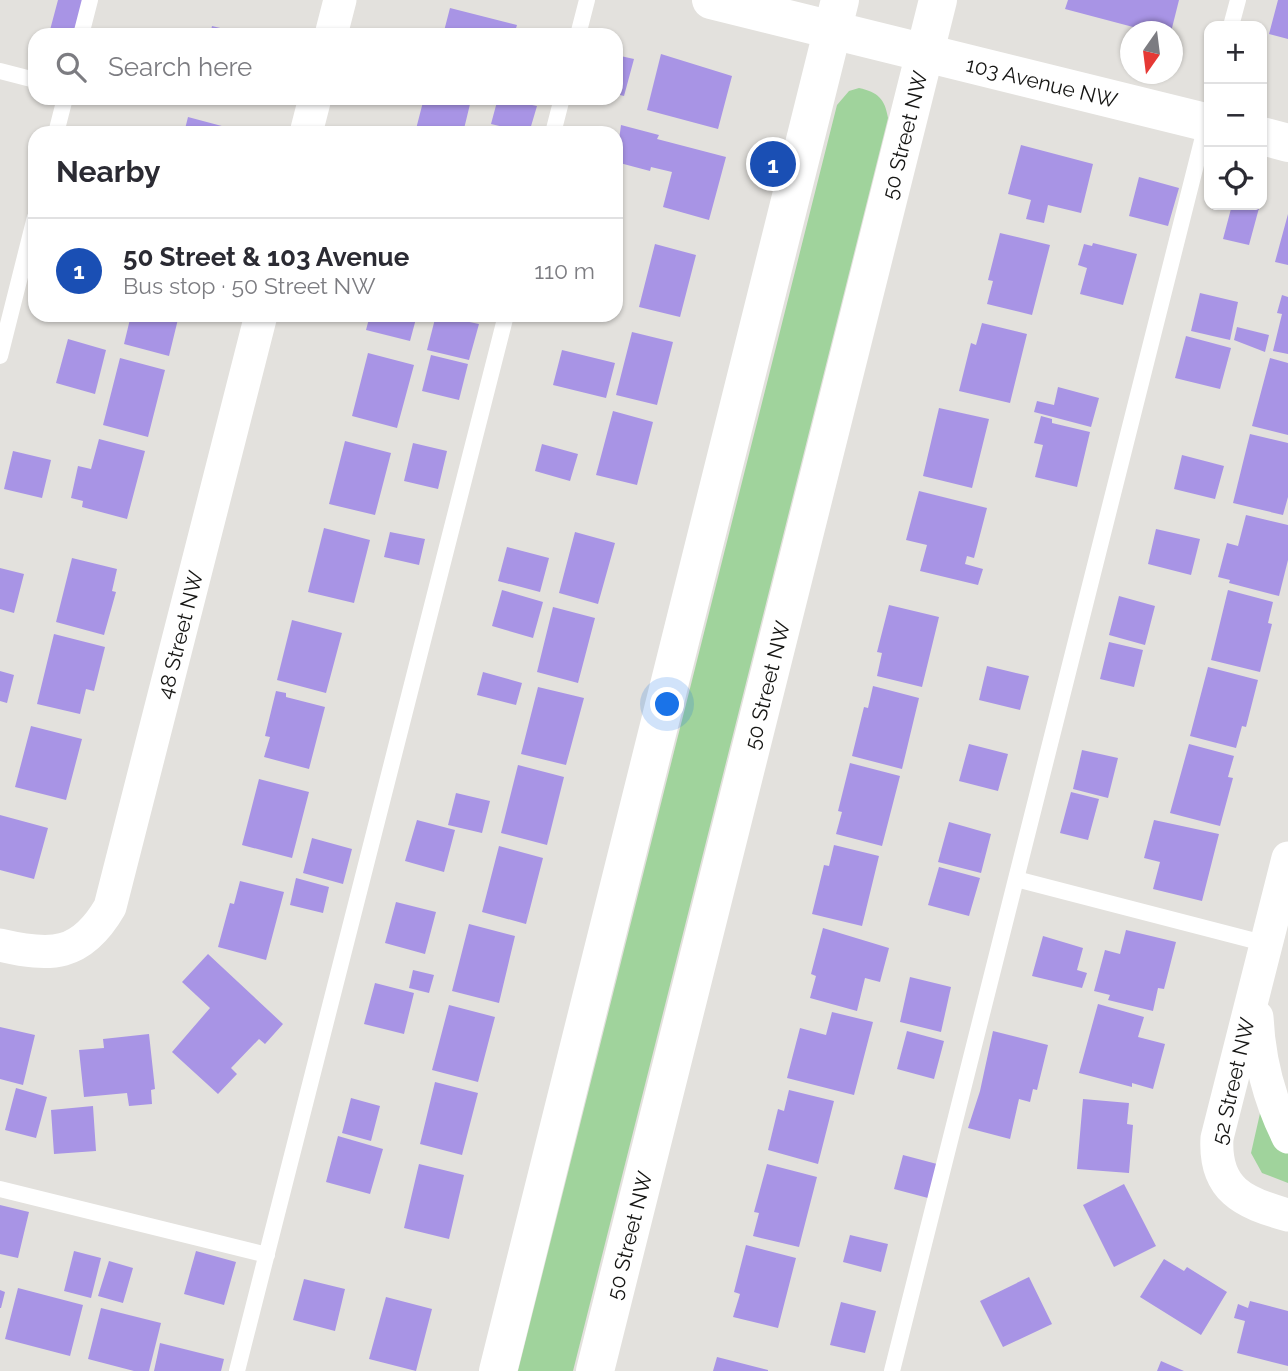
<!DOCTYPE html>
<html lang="en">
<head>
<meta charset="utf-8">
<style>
  body { margin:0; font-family:Raleway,sans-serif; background:#f2f2f3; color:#2b2b33 }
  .controls { position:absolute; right:21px; top:21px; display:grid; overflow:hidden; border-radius:14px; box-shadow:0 2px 5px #0004 }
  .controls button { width:63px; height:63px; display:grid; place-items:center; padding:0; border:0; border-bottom:2px solid #e1e1e2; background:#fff; color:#2b2b33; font:35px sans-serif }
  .compass { position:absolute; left:1120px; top:21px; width:63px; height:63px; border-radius:50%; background:#fff; box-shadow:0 2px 5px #0004; rotate:194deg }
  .you { position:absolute; left:668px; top:705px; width:24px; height:24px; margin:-18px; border:5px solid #fff; border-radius:50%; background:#1a73e8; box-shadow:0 0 0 10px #1a73e833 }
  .badge { display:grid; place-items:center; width:46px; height:46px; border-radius:50%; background:#850; color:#fff; font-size:23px; font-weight:700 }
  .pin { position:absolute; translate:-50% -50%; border:4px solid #fff; box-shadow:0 2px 7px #0006 }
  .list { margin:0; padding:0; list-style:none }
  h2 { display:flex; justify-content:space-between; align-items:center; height:91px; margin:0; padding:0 28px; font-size:30px }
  h2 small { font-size:23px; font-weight:400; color:#7c7c81 }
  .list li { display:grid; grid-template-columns:46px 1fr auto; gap:21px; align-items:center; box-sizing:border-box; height:105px; padding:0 28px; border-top:2px solid #e1e1e2 }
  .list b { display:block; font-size:26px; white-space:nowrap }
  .list p { margin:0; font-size:23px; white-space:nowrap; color:#7c7c81 }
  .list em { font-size:23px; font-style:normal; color:#7c7c81 }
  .icon { flex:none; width:38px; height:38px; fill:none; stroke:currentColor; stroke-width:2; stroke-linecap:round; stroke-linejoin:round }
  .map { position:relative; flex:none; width:1288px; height:1371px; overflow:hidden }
  .search { position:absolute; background:#fff; box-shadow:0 2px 5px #0004; left:28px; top:28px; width:595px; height:77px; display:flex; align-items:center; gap:18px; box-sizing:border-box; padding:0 24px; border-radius:21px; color:#7c7c81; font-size:26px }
  .panel { position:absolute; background:#fff; box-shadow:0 2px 5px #0004; left:28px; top:126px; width:595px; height:196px; border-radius:21px }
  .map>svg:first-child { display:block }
  .green { fill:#a0d39c }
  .building { fill:#a894e5 }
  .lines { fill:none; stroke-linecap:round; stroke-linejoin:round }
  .lane { stroke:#fff; stroke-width:16 }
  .street { stroke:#fff; stroke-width:33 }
  .secondary { stroke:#fff; stroke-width:38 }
  .labels { text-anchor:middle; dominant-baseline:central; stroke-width:6; stroke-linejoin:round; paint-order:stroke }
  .street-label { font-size:21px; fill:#151513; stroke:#fff }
</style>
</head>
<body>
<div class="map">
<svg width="1288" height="1371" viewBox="0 0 1288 1371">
  <rect width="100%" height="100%" fill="#e3e1dd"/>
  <path class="green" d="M859,88C878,92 885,99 888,118L573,1371H518L837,105L849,91Z
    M1261,1109L1288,1153V1183L1262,1173L1251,1153Z"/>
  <path class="building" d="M58,0H89L80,35L50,30Z
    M1068,0H1179L1171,32H1152L1065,9Z
    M1278,0H1288V39L1269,34Z
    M450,8L517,25L514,35H443Z
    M212,26L245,34V35H210Z
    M661,54L732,76L718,129L647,110Z
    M616,55L634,59L624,96L616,94Z
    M218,98H241L240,104Z
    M424,98L471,100L463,133H415Z
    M498,98L537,106L529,133L491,124Z
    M188,117L233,129L232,133H184Z
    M621,125L659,135L657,139L726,157L709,220L663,207L672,172L651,167L650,171L616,162Z
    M1021,145L1093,164L1081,213L1048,205L1044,223L1026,219L1031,200L1008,194Z
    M1139,177L1179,188L1168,226L1129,216Z
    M1232,205L1259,208L1249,245L1223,239Z
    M1288,214V265L1275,262Z
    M616,219L622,220L617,238H616Z
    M1000,233L1050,245L1032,315L987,304L993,281L988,280Z
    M1093,243L1137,254L1123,305L1080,294L1087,268L1078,265L1084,244L1092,246Z
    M655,244L696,255L680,317L639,307Z
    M1200,293L1238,302L1230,340L1191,331Z
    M1282,295L1288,297V354L1273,351L1282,314L1277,313Z
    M131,315H179L169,356L124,344Z
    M370,315H417L410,341L366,330Z
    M436,315L479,324L469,360L427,350Z
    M982,323L1027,334L1010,403L959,391L971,343L976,345Z
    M1237,327L1269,335L1265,352L1234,340Z
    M632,332L673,342L657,405L616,395Z
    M1186,336L1231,348L1220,389L1175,378Z
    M68,339L106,350L95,394L56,383Z
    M562,350L615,363L606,398L553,385Z
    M368,353L414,365L397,428L352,416Z
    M431,355L468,364L459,400L422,391Z
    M120,358L165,370L148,437L103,425Z
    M1270,358L1288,363V435L1252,426Z
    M1058,387L1099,398L1091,427L1034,412L1037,401L1054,405Z
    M939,408L989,419L972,488L923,476Z
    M613,411L653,422L637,485L596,475Z
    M1041,416L1052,419V423L1090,432L1077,487L1035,477L1043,445L1034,443Z
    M1250,434L1288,443V497L1283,515L1233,503Z
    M99,439L145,451L127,519L82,507L83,501L71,498L78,466L91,469Z
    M345,441L391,453L375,515L329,504Z
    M413,443L447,451L438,489L404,481Z
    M542,444L578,454L570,481L535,471Z
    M13,451L51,460L42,498L4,489Z
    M1182,455L1224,466L1215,499L1174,489Z
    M919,491L987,508L974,558L967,556L965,564L983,569L978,585L920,571L927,545L906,540Z
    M1246,515L1288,525V560L1279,596L1229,583L1230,580L1218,577L1227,543L1238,546Z
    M324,528L370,540L354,603L308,592Z
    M1156,529L1200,539L1191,575L1148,564Z
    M390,532L425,539L419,565L384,557Z
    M575,532L615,543L598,604L559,593Z
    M507,547L549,558L540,592L498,581Z
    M72,558L117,569L112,591L116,592L104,635L56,622Z
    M0,568L24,574L14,613L0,609Z
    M502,590L543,602L533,638L492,626Z
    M1228,590L1273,602L1268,623L1272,624L1260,672L1211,660Z
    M1119,596L1155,606L1145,645L1109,635Z
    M889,605L939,617L922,687L877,676L882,653L877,652Z
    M553,607L595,618L578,683L537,672Z
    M292,620L342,633L326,693L277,680Z
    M54,634L105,647L94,691L86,689L80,714L37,704Z
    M1109,642L1143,650L1134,687L1100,679Z
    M987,666L1029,676L1020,710L979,700Z
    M1208,667L1258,680L1246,727L1242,726L1236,748L1190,736Z
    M0,671L14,675L7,703L0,701Z
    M483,672L522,683L516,705L477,695Z
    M873,686L919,698L902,769L852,756L864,707L868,708Z
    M538,687L584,698L566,765L521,754Z
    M276,691L286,693V697L325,707L309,769L264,757L270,737L265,736Z
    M31,726L82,739L66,800L15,787Z
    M969,744L1008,754L998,791L959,781Z
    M1189,744L1234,756L1228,777L1233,778L1220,826L1170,813Z
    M1082,750L1118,758L1108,798L1073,789Z
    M850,763L900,776L882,846L836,834L842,812L838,811Z
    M518,765L564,777L547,845L501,833Z
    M259,779L309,792L292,858L242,845Z
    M1071,792L1099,799L1088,840L1060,833Z
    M456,793L490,801L482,833L448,825Z
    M0,815L48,828L34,879L0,870Z
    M417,820L455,830L444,872L405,861Z
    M1154,820L1219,834L1202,901L1153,889L1160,862L1144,858Z
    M949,822L991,834L981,873L938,862Z
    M312,838L352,849L343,884L303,873Z
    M834,845L879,856L862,926L812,914L824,865L829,866Z
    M499,846L543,858L526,924L482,912Z
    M939,867L980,878L969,916L928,905Z
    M296,878L329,887L323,913L290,905Z
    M240,881L284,892L266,960L218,947L230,903L234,904Z
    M396,902L436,912L425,954L385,943Z
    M469,924L515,936L499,1003L452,991Z
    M823,928L889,948L880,982L865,978L857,1011L810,998L816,976L811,974Z
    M1126,930L1176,942L1164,989L1158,988L1153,1011L1108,1000L1110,995L1094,991L1105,950L1120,954Z
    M1043,936L1083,948L1077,970L1087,973L1082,988L1032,976Z
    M208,954L283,1024L265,1044L259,1039L231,1068L237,1074L218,1094L172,1052L210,1008L182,982Z
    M413,970L434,975L429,993L409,988Z
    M910,977L951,987L941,1032L900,1022Z
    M375,983L414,993L404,1034L364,1024Z
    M1098,1004L1144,1017L1138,1037L1165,1044L1153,1089L1132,1083V1087L1079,1073Z
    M449,1005L495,1017L478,1082L432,1070Z
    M832,1012L873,1022L854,1095L787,1078L800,1028L826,1035Z
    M0,1027L35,1035L23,1085L0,1079Z
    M907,1031L944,1041L934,1079L897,1069Z
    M993,1031L1048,1045L1037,1090L1033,1089L1030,1102L1019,1099L1010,1139L968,1128L980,1091Z
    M149,1034L155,1089L151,1090L152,1104L129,1106L127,1093L84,1097L79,1050L104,1048L103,1039Z
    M435,1082L478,1093L462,1155L420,1144Z
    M16,1088L47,1097L36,1138L5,1130Z
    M789,1090L834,1101L818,1164L768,1150L778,1109L784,1111Z
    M351,1098L380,1106L371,1141L342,1133Z
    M1083,1099L1129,1103L1127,1124L1133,1125L1129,1173L1077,1169Z
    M93,1106L96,1151L54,1154L51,1110Z
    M338,1136L383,1149L370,1194L326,1182Z
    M903,1155L937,1164L928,1198L894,1189Z
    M419,1164L464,1175L449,1239L404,1228Z
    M767,1164L817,1177L799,1247L753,1236L759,1213L754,1212Z
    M1124,1184L1156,1246L1114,1267L1083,1205Z
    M0,1205L29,1212L18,1258L0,1254Z
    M850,1235L888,1244L881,1272L843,1262Z
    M746,1245L796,1258L778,1328L733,1317L740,1294L734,1292Z
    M74,1251L101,1258L91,1298L64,1291Z
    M196,1251L236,1262L224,1305L184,1294Z
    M1164,1259L1184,1271L1187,1267L1227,1292L1201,1335L1140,1297Z
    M109,1261L133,1268L123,1303L98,1296Z
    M1029,1277L1052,1324L1003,1347L980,1301Z
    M304,1279L345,1289L335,1331L293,1320Z
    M18,1288L83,1305L70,1356L5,1339Z
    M0,1290L5,1292L1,1308H0Z
    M386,1297L432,1309L416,1371L369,1359Z
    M1250,1301L1288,1311V1366L1237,1353L1245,1321L1234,1318L1238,1304L1248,1308Z
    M841,1302L876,1311L865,1353L830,1345Z
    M101,1308L161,1323L149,1371H134L88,1359Z
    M160,1343L224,1359L221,1371H154Z
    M717,1357L768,1370V1371H713Z
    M1161,1361L1184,1371H1157Z"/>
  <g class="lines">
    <path class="lane" d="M1231,26L1238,0
      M81,35L90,0
      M578,35L587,0
      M0,71L35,80
      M56,133L65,98
      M553,133L562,98
      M0,356L35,217
      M1016,879L1267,944
      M0,1189L267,1255
      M237,1371L506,315
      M892,1371L1207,121"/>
    <g class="street">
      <path d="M331,35L340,0"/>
      <path d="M306,133L315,98"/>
      <path d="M1288,858L1217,1138C1214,1189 1243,1203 1288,1215"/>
      <path id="s1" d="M0,945C51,957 81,957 110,907L261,315"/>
      <path d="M1257,1017C1259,1060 1269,1099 1288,1137"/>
    </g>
    <g class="secondary">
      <path id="s2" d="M711,0L1209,123"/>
      <path d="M1262,136L1288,143"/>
      <path d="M498,1371L840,0"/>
      <path id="s3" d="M595,1371L938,0"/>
    </g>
  </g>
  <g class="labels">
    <g class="street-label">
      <text stroke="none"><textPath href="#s2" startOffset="341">103 Avenue NW</textPath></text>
      <text stroke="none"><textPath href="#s3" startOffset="1274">50 Street NW</textPath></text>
      <text stroke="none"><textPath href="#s1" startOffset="410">48 Street NW</textPath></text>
      <text stroke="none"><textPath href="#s3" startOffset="707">50 Street NW</textPath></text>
      <text transform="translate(1233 1081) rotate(-77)">52 Street NW</text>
      <text stroke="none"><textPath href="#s3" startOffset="140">50 Street NW</textPath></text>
    </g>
  </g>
</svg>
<div class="controls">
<button>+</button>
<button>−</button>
<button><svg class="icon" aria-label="locate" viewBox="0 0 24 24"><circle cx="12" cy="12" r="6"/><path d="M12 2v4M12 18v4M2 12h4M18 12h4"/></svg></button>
</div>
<svg class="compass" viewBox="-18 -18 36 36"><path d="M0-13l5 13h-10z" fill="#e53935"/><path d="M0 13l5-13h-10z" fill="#7c7c81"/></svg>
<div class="you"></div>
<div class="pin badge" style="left:773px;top:164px;background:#1a4fb4">1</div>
<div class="search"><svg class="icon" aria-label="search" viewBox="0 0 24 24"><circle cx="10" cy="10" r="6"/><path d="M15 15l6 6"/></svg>Search here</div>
<section class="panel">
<h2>Nearby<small></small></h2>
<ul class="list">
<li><span class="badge" style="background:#1a4fb4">1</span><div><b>50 Street &amp; 103 Avenue</b><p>Bus stop · 50 Street NW</p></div><em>110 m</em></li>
</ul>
</section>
</div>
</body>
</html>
